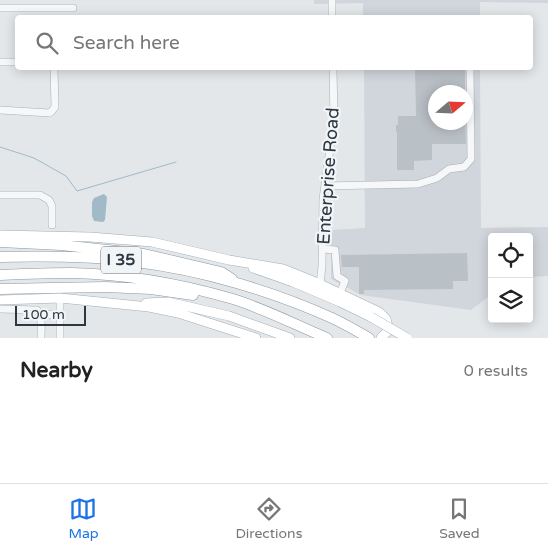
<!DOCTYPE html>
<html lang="en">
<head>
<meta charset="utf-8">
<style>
  body { margin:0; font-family:"Varela Round",sans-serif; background:#f2f2f2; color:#222 }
  .controls { position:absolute; right:15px; bottom:15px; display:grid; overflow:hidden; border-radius:5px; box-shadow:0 2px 12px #0003 }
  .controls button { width:45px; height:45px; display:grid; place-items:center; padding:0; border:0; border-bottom:1px solid #e0e0e0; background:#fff; color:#222; font:25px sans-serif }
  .compass { position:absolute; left:428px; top:85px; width:45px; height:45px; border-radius:50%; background:#fff; box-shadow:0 2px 12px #0003; rotate:71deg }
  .scale { position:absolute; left:15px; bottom:12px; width:71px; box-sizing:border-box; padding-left:5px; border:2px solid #2c3741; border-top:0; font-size:14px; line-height:18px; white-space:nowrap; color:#2c3741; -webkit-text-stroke:4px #f2f5f7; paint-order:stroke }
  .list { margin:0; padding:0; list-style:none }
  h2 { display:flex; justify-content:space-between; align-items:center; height:65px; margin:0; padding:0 20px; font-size:21px }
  h2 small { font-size:16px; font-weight:400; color:#767676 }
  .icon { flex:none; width:28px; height:28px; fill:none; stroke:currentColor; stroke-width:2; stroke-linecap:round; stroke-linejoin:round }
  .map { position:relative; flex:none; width:548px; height:338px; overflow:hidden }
  .search { position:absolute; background:#fff; box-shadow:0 2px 12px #0003; left:15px; right:15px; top:15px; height:55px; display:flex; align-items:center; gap:12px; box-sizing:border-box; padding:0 18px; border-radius:5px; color:#767676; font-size:19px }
  .sheet { height:145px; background:#fff }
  nav { display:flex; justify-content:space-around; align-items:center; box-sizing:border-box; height:70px; border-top:1px solid #e0e0e0; background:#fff; font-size:14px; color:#767676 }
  nav a { display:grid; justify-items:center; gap:2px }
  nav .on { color:#1a73e8 }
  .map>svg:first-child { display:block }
  .built { fill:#d1d6dc; fill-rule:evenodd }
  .water { fill:#a0bac7 }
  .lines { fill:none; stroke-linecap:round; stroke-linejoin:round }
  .stream { stroke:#a0bac7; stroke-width:1 }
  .building { fill:#bac1c6 }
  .minor-casing { stroke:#a8afb4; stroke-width:8 }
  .major-casing { stroke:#a3adb5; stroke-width:10 }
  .highway-casing { stroke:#8b97a0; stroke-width:11 }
  .minor { stroke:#f5f7f8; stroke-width:7 }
  .major { stroke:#fff; stroke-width:9 }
  .highway { stroke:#fff; stroke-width:10 }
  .major-bridge-casing { stroke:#a3adb5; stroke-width:10; stroke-linecap:butt }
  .major-bridge { stroke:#fff; stroke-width:9 }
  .labels { text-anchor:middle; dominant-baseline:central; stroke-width:4.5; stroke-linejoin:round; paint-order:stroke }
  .shield { fill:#f2f5f7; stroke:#677078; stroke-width:1 }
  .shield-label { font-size:16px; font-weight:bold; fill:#2c3741 }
  .street-label { font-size:18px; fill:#2c3741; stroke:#f2f5f7 }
</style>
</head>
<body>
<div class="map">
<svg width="548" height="338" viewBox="0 0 548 338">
  <rect width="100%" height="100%" fill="#e3e7ea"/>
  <path class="built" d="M314,0H548V3L480,2V18L363,17V3L314,4Z
    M364,68H480L481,228L548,227V276L529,277V237H492V294L471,310L361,295L331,279V230L365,228ZM436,92H466V122H436Z"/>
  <path class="water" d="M104,194L107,197L105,220L103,222L94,221L92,216V202L94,198Z"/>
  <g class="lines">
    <path class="stream" d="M0,147L34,158L66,176L77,191L176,162"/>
  </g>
  <path class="building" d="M415,68H465V92H436V122H465L466,144H432V160L414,161V170H397V132H396V125H398V116H416Z
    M467,253L468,281H453V289L364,290V294H359V267H342L341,255Z"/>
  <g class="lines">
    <defs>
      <path id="minor" d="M332,0V18
        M0,8H73
        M0,62H18
        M0,110L49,113L51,112L55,107L54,68
        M325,186L418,184L437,178L449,169L464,167L471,159L470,68
        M0,195H40L49,200L52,206V225
        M323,249L335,250L337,276L345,281L340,293
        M320,284L322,266L323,199L334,120L333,68
        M60,298V338
        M0,309L37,310C43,317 41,329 41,338
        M41,315L60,314"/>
      <path id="major" d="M0,235L90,237L152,242L229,260L283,269L320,284L379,312L386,319L389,330L381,338
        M253,268L293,282L340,302L371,317
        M0,300L60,298L149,307L178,313L256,338
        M146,303L168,302L229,316L290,338"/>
      <path id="highway" d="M0,242L61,245L144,254L221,272L232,279
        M0,257C45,256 91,256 136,262C202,270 272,291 332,318C345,324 357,331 369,338
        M0,275C24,274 48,273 72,273C126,274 181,284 233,299C265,309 296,325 327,338
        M0,289L105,287L151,289L193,295"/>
    </defs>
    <use href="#minor" class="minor-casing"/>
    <use href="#major" class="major-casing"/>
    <use href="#highway" class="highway-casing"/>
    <use href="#minor" class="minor"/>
    <use href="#major" class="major"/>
    <use href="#highway" class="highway"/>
    <defs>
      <path id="major-bridge" d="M371,317L407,338"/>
    </defs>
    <use href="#major-bridge" class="major-bridge-casing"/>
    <use href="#major-bridge" class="major-bridge"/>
  </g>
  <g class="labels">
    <rect class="shield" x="101" y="246.5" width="40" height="27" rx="4"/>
    <g class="shield-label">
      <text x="121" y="260">I 35</text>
    </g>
    <g class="street-label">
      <text transform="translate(328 176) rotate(-86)">Enterprise Road</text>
    </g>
  </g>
</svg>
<div class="controls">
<button><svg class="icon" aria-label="locate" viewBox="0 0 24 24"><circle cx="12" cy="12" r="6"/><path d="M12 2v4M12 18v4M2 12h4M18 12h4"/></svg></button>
<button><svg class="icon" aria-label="layers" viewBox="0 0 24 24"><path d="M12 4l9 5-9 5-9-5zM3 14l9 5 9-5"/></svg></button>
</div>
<svg class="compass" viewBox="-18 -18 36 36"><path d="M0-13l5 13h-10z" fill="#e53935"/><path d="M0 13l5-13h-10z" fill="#767676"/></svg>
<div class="scale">100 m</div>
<div class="search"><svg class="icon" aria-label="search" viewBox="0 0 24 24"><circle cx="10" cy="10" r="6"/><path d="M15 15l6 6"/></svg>Search here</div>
</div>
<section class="sheet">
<h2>Nearby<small>0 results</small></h2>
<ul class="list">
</ul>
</section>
<nav>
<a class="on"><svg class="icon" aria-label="map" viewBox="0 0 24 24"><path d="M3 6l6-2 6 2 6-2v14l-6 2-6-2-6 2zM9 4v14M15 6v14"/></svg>Map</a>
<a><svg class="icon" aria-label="directions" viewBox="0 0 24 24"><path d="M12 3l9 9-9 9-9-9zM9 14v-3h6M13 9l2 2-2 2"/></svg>Directions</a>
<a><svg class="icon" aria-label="saved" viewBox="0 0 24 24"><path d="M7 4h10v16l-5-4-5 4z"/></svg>Saved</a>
</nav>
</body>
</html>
